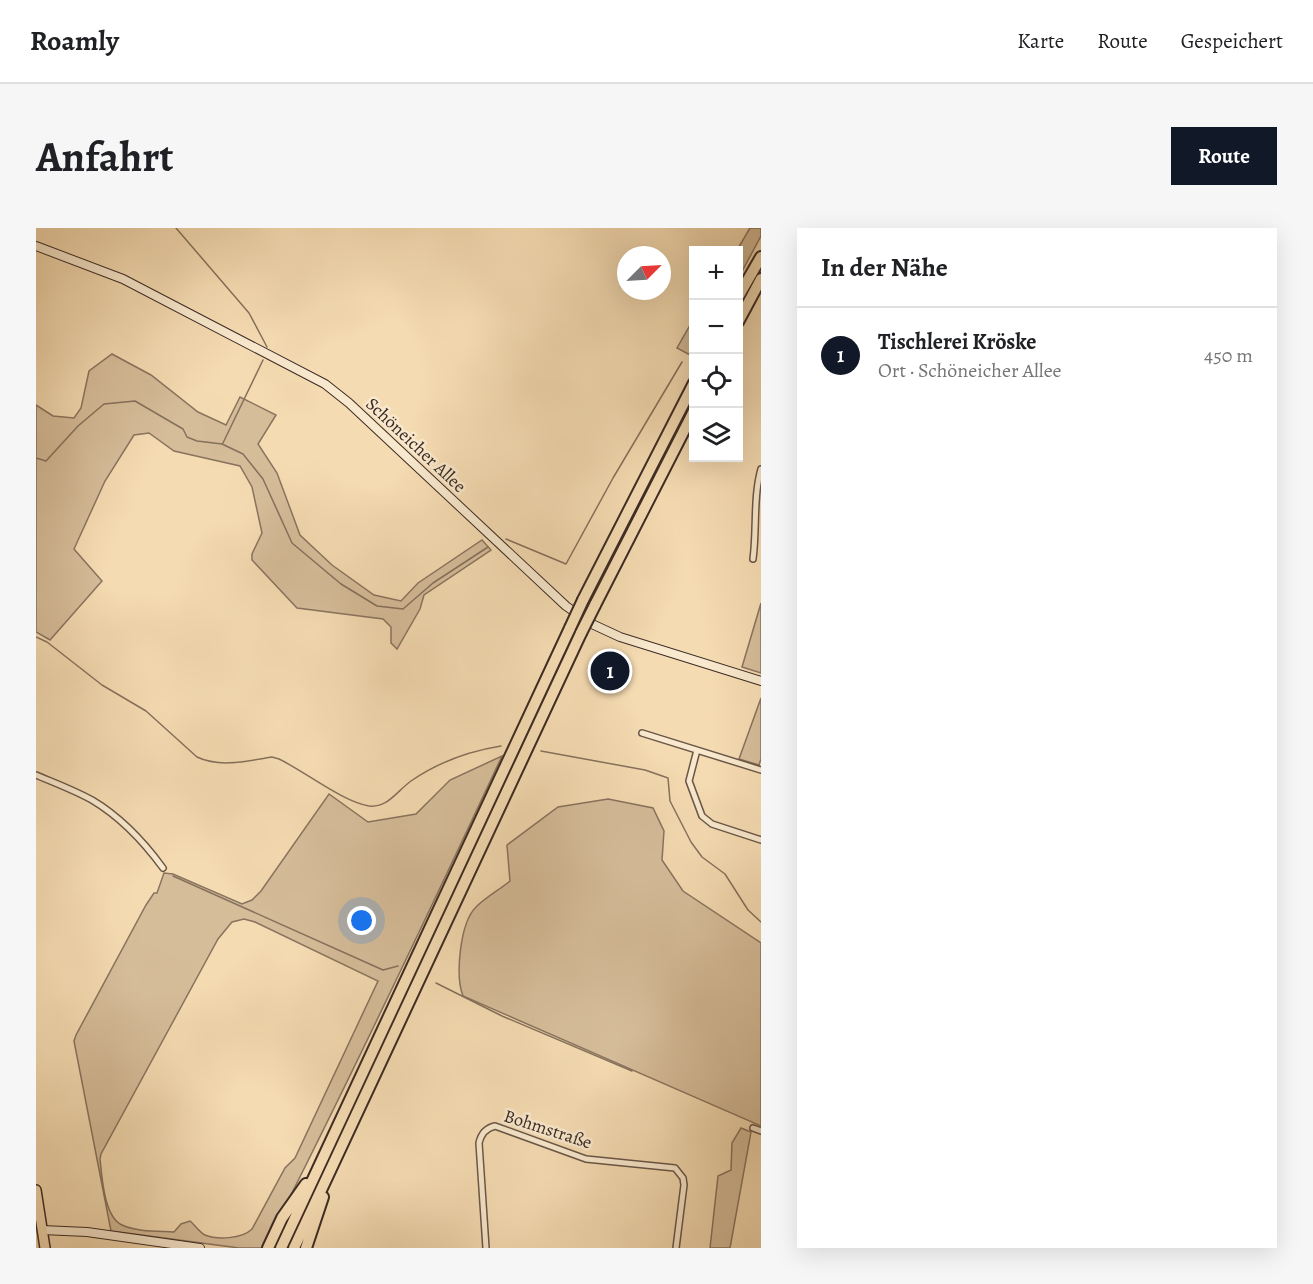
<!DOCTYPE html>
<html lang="de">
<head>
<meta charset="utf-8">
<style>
  body { margin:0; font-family:Alegreya,serif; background:#f6f6f6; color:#202124 }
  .controls { position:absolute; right:18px; top:18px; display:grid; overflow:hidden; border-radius:0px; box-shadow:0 6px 24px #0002 }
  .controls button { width:54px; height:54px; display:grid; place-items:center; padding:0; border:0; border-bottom:2px solid #e0e0e0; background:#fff; color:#202124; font:30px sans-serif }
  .compass { position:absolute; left:581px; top:18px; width:54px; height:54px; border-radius:50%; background:#fff; box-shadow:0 6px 24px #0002; rotate:66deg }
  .you { position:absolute; left:326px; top:693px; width:21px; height:21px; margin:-15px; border:4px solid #fff; border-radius:50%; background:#1a73e8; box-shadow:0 0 0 9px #1a73e833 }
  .badge { display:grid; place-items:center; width:39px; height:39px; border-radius:50%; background:#111827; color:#fff; font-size:20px; font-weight:700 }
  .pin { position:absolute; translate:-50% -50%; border:3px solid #fff; box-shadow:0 2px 6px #0006 }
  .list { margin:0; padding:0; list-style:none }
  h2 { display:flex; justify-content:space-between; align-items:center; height:78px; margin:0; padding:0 24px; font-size:26px }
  h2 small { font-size:20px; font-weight:400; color:#757577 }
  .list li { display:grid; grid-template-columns:39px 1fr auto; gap:18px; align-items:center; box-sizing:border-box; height:96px; padding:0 24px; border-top:2px solid #e0e0e0 }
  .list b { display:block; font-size:22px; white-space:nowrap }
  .list p { margin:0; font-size:20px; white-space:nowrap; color:#757577 }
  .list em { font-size:20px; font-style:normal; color:#757577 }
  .icon { flex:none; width:33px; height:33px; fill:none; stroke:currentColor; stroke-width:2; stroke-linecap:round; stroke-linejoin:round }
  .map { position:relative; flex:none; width:725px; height:1020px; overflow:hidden; border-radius:0px }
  header { display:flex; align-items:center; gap:36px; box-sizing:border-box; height:84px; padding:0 30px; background:#fff; border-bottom:2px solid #e0e0e0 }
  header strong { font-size:28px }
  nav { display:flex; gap:33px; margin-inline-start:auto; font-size:21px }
  .intro { display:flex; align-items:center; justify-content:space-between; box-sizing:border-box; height:144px; padding:0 36px }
  h1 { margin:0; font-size:42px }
  .button { padding:15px 27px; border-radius:0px; background:#111827; color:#fff; font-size:21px; font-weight:700 }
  main { display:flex; gap:36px; padding:0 36px }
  aside { flex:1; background:#fff; border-radius:0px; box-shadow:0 6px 24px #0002 }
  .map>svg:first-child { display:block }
  .green { fill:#d6bd9a; stroke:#89745f; stroke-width:1.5; fill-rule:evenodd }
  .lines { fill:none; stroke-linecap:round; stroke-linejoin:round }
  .stream { stroke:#85715c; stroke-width:1.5 }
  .street-casing { stroke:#6a5748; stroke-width:8 }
  .secondary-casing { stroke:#3c2b24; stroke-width:10 }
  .primary-casing { stroke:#3c2b24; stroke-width:12 }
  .highway-casing { stroke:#3c2b24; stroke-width:14 }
  .street { stroke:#f8e8cd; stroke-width:5 }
  .secondary { stroke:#f8e8cd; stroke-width:8 }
  .primary { stroke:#f5dbb2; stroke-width:9 }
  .highway { stroke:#f5dbb2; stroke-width:10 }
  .highway-bridge-casing { stroke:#3c2b24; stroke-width:14; stroke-linecap:butt }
  .highway-bridge { stroke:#f5dbb2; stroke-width:10 }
  .labels { text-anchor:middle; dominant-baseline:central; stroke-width:5; stroke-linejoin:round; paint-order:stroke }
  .street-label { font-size:18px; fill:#3c2b24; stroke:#f8e8cd }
</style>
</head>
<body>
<header>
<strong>Roamly</strong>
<nav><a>Karte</a><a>Route</a><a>Gespeichert</a></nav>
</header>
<div class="intro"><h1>Anfahrt</h1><a class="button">Route</a></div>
<main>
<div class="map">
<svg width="725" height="1020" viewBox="0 0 725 1020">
  <rect width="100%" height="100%" fill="#f5dbb2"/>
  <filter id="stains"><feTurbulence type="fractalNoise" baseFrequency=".00333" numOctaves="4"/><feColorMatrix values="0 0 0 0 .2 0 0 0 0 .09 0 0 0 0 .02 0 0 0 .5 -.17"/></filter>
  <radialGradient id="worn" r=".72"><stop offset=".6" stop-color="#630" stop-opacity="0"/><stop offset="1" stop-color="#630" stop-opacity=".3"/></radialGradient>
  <path class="green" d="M714,0H725V8L703,49L702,22H701Z
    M657,92V120L654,127L641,120Z
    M76,126L115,147L162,184L190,197L204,169L240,187L222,216L241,245L264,307L296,337L338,367L365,373L382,355L446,312L455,322L388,367L384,381L361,421L355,415V399L347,391L261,380L216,332V326L226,305L216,259L204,238L138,223L113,205L98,207L69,253L38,321L66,353L14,412L0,404V177L17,188L38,190L45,180L53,143Z
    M725,375V445L706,439Z
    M725,470V531L723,537L703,531Z
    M466,528C389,693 311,858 228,1020H203L75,1003L38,813L40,807L110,677L118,665H121L128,645L137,646L206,676L216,672L225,663L293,566L332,594L380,586L414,552ZM208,691L219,694L342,753L259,930L249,940L216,1001C206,1011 181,1012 169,1007C163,1004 159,997 154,993L145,996L138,1004C122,1003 101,1004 86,997C68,989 66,949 64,931L65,926L182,711L196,694Z
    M572,571L617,580L628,603L626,632L647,663L725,715V898L427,768C419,747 424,695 440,679C450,669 463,662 474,653L471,617L522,579Z
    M705,900L715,904L694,1020H674L682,948L695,942L696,915Z"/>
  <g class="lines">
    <path class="stream" d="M140,0L213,85L231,119
      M187,215L227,132
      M0,230L10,233L42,198L68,176L99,173L147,201L151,209L161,213L186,216L207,226L227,251L256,315L305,356L341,378L367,381L397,355L452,319
      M470,311L530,336L577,250L646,134
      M0,409L11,414L66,457L110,483L161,529C184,540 212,533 236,529L243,531C268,543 307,574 333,578C352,580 361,563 375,553C401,535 434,523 465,518
      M505,523L609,542L632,550L634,573L655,614L666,629L689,646L712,682L725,694
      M137,648L347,742L362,738
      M400,755L466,788L596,843"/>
    <defs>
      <path id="street" d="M717,331C721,301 717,270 725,241
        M606,505L725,542
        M661,522L653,553L666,588L676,596L725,612
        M0,547C19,555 38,562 56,572C83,588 108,614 127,640
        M717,900L725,903
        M450,1020L443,915C445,906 450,900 459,898L550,931L639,940L647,950L648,957L640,1020"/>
      <path id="secondary" d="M0,18L87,51L289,156L313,175L530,378L556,396L584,409L725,453
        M6,1002L51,1004L164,1020"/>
      <path id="primary" d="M0,962L9,1020"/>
      <path id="highway" d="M702,69L725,29
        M702,94L725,51
        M547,372L658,155
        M559,377L658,183
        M232,1020L246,990L270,956
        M245,1020L534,400
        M258,1020L545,405
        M270,1020L287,969"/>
    </defs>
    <use href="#street" class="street-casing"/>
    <use href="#secondary" class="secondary-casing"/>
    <use href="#primary" class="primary-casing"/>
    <use href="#highway" class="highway-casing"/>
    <use href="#street" class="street"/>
    <use href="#secondary" class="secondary"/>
    <use href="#primary" class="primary"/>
    <use href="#highway" class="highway"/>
    <defs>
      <path id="highway-bridge" d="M534,400L547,372
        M545,405L559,377"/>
    </defs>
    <use href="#highway-bridge" class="highway-bridge-casing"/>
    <use href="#highway-bridge" class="highway-bridge"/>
  </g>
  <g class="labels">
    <g class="street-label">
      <text transform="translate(380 217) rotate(43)">Schöneicher Allee</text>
      <text transform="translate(512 901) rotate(18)">Bohmstraße</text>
    </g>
  </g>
  <rect width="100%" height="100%" filter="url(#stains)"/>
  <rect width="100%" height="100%" fill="url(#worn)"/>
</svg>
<div class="controls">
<button>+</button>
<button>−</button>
<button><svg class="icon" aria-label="locate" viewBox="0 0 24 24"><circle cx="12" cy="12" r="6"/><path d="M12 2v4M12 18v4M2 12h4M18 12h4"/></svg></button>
<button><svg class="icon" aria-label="layers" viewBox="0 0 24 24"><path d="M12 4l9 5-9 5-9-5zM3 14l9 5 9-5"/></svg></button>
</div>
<svg class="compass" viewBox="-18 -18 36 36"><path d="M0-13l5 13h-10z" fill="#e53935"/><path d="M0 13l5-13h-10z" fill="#757577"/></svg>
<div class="you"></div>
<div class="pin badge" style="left:574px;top:443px">1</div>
</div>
<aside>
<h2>In der Nähe<small></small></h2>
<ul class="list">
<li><span class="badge">1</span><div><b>Tischlerei Kröske</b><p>Ort · Schöneicher Allee</p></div><em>450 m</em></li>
</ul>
</aside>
</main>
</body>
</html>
